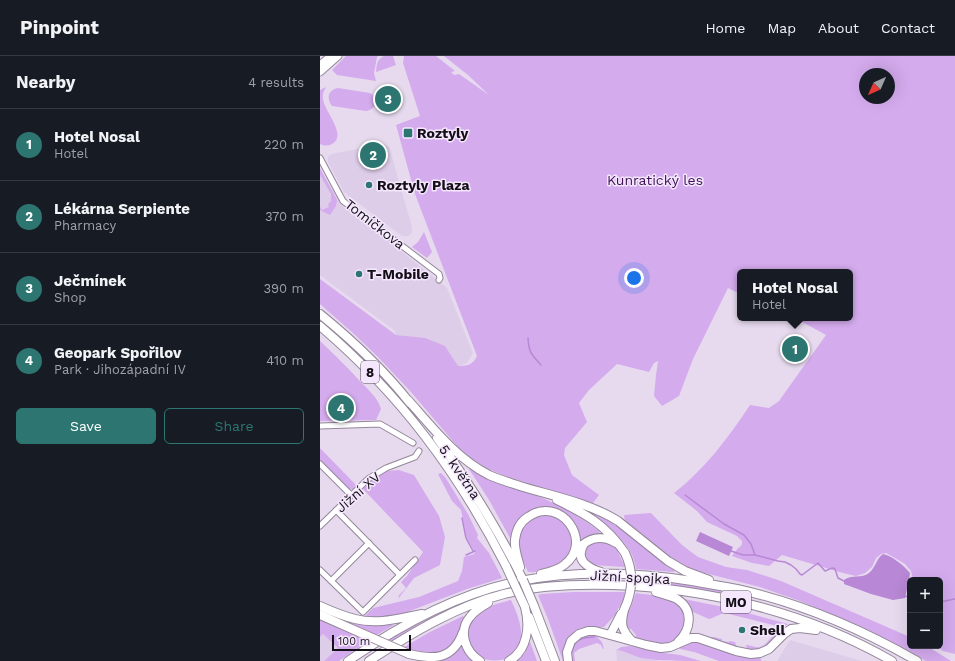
<!DOCTYPE html>
<html lang="en">
<head>
<meta charset="utf-8">
<style>
  body { margin:0; font-family:"Work Sans",sans-serif; background:#242831; color:#f1f3f6 }
  .controls { position:absolute; right:12px; bottom:12px; display:grid; overflow:hidden; border-radius:6px; box-shadow:0 4px 16px #0002 }
  .controls button { width:36px; height:36px; display:grid; place-items:center; padding:0; border:0; border-bottom:1px solid #363941; background:#171b24; color:#f1f3f6; font:20px sans-serif }
  .compass { position:absolute; left:539px; top:12px; width:36px; height:36px; border-radius:50%; background:#171b24; box-shadow:0 4px 16px #0002; rotate:225deg }
  .scale { position:absolute; left:12px; bottom:10px; width:79px; box-sizing:border-box; padding-left:4px; border:2px solid #140f17; border-top:0; font-size:11px; line-height:14px; white-space:nowrap; color:#140f17; -webkit-text-stroke:3px #f4e7fd; paint-order:stroke }
  .you { position:absolute; left:314px; top:222px; width:14px; height:14px; margin:-10px; border:3px solid #fff; border-radius:50%; background:#1a73e8; box-shadow:0 0 0 6px #1a73e833 }
  .badge { display:grid; place-items:center; width:26px; height:26px; border-radius:50%; background:#2c7570; color:#fff; font-size:13px; font-weight:700 }
  .pin { position:absolute; translate:-50% -50%; border:2px solid #fff; box-shadow:0 1px 4px #0006 }
  .popup { position:absolute; left:417px; top:213px; width:116px; height:52px; box-sizing:border-box; display:grid; place-content:center; border-radius:6px; background:#171b24; filter:drop-shadow(0 1px 3px #0005); font-size:13px; white-space:nowrap; color:#9ea1a6 }
  .popup b { font-size:15px; color:#f1f3f6 }
  .popup::after { content:''; position:absolute; left:50%; top:100%; margin-left:-8px; border:8px solid transparent; border-top-color:#171b24 }
  .list { margin:0; padding:0; list-style:none }
  h2 { display:flex; justify-content:space-between; align-items:center; height:52px; margin:0; padding:0 16px; font-size:17px }
  h2 small { font-size:13px; font-weight:400; color:#9ea1a6 }
  .list li { display:grid; grid-template-columns:26px 1fr auto; gap:12px; align-items:center; box-sizing:border-box; height:72px; padding:0 16px; border-top:1px solid #363941 }
  .list b { display:block; font-size:15px; white-space:nowrap }
  .list p { margin:0; font-size:13px; white-space:nowrap; color:#9ea1a6 }
  .list em { font-size:13px; font-style:normal; color:#9ea1a6 }
  .actions { display:flex; gap:8px; padding:12px 16px }
  .actions a { flex:1; padding:9px 0; border:1px solid #2c7570; border-radius:6px; text-align:center; font-size:14px; color:#2c7570 }
  .actions .main { background:#2c7570; color:#fff }
  .map { position:relative; flex:none; width:635px; height:605px; overflow:hidden }
  header { display:flex; align-items:center; gap:24px; box-sizing:border-box; height:56px; padding:0 20px; background:#171b24; border-bottom:1px solid #363941 }
  header strong { font-size:19px }
  nav { display:flex; gap:22px; margin-inline-start:auto; font-size:14px }
  main { display:flex }
  aside { flex:1; background:#171b24 }
  .map>svg:first-child { display:block }
  .built { fill:#decde9 }
  .green { fill:#d4abed; fill-rule:evenodd }
  .water { fill:#b887d5 }
  .lines { fill:none; stroke-linecap:round; stroke-linejoin:round }
  .stream { stroke:#b887d5; stroke-width:1.5 }
  .minor-casing { stroke:#93879a; stroke-width:7 }
  .secondary-casing { stroke:#93879a; stroke-width:9 }
  .trunk-casing { stroke:#93879a; stroke-width:10 }
  .minor { stroke:#fff; stroke-width:5 }
  .secondary { stroke:#fff; stroke-width:7 }
  .trunk { stroke:#fff; stroke-width:8 }
  .trunk-bridge-casing { stroke:#93879a; stroke-width:10; stroke-linecap:butt }
  .trunk-bridge { stroke:#fff; stroke-width:8 }
  .poi-dot { fill:#2c7570; stroke:#f4e7fd; stroke-width:1.5 }
  .labels { text-anchor:middle; dominant-baseline:central; stroke-width:3; stroke-linejoin:round; paint-order:stroke }
  .shield { fill:#f4e7fd; stroke:#57505c; stroke-width:1 }
  .shield-label { font-size:13px; font-weight:bold; fill:#140f17 }
  .poi-label { font-size:14px; font-weight:bold; fill:#140f17; stroke:#f4e7fd; text-anchor:start }
  .park-label { font-size:14px; fill:#401057; stroke:#f4e7fd }
  .street-label { font-size:14px; fill:#140f17; stroke:#f4e7fd }
</style>
</head>
<body>
<header>
<strong>Pinpoint</strong>
<nav><a>Home</a><a>Map</a><a>About</a><a>Contact</a></nav>
</header>
<main>
<aside>
<h2>Nearby<small>4 results</small></h2>
<ul class="list">
<li><span class="badge">1</span><div><b>Hotel Nosal</b><p>Hotel</p></div><em>220 m</em></li>
<li><span class="badge">2</span><div><b>Lékárna Serpiente</b><p>Pharmacy</p></div><em>370 m</em></li>
<li><span class="badge">3</span><div><b>Ječmínek</b><p>Shop</p></div><em>390 m</em></li>
<li><span class="badge">4</span><div><b>Geopark Spořilov</b><p>Park · Jihozápadní IV</p></div><em>410 m</em></li>
</ul>
<div class="actions"><a class="main">Save</a><a>Share</a></div>
</aside>
<div class="map">
<svg width="635" height="605" viewBox="0 0 635 605">
  <rect width="100%" height="100%" fill="#e7daef"/>
  <path class="built" d="M64,88L69,91L70,94L92,171V177L88,180H82L24,136L8,106V101L11,98Z
    M0,114L25,153L71,187L127,232L153,297L147,307L138,311L125,290L89,281L76,279L75,275L0,219Z
    M3,578L18,592L4,605H0V581Z
    M470,584L542,605H457Z
    M296,593L302,594L321,602L340,605H297Z"/>
  <path class="green" d="M26,0H58L57,1L54,17L56,25L17,19L12,14Z
    M64,0H73L76,9L56,16C57,9 56,4 64,0Z
    M84,0H116L135,15L131,16L134,19L139,18L169,39L148,19L124,0H635V598L623,595L616,590H620V524H596L593,523L591,515L585,508L575,502L566,497L561,498L556,502L552,511L545,517L536,520L523,517L462,499L449,510L432,507L412,500L418,492L420,491L422,488V485L417,480L387,466L377,455L354,437C384,414 409,381 430,349L449,352L459,345L506,279L475,262H530V216H420V238L408,232L373,303L359,340L342,350L334,340L336,319L338,305L334,307L329,316L297,308L269,334L259,347L267,366L245,392L244,399L252,419L279,439L273,447L185,420L166,412L150,402L137,390L91,336L57,300L34,278L0,248V223L76,279L105,282L125,290L138,310C147,310 153,309 157,300L95,138L76,69L100,60L83,7ZM545,18H569V42H545Z
    M6,31C4,35 2,38 3,43C4,55 28,79 12,88C8,90 4,90 0,88V34Z
    M18,32L50,37C60,43 57,53 46,55L12,50C6,42 8,34 18,32Z
    M0,112L17,144L16,150L10,159L0,154V151L2,154L9,151L8,148L11,145V138L0,119Z
    M104,176L112,196L107,202L92,191L98,186Z
    M0,285C13,297 26,310 38,323C46,332 58,341 61,353L56,364L0,365Z
    M0,392L36,429L33,433L28,434L0,405Z
    M149,412C170,426 192,431 215,439C238,448 260,460 280,476L279,477L273,478L260,484C256,443 199,438 192,482H190L169,444L149,413Z
    M79,414L94,419L119,460L125,481L120,509L94,522L78,543L79,539L86,532L81,526L87,520L103,496L43,433L51,424L67,415Z
    M121,417L125,421L148,458L158,479L157,482L169,497L182,522L147,533L82,558L66,561H44L53,552L99,541L138,525L142,515L144,501L154,498L155,496L147,483L141,454L132,445L118,418Z
    M267,455C302,468 324,493 354,514V516L316,513C315,507 313,500 310,495C300,478 281,467 266,456Z
    M331,457L362,489L378,501L406,511L427,514L461,525L590,581V590H607L631,605H606L580,590L542,571L480,545L440,531L373,514L354,505L305,466L304,459Z
    M218,459C223,459 230,458 234,460C241,463 246,468 249,474C263,499 229,518 208,516C201,501 191,479 207,466C210,463 215,461 218,459Z
    M283,485L296,491L299,494L298,496L305,511L273,509L266,505L264,496C269,486 272,487 283,485Z
    M318,523L369,529L415,538V541L370,532L317,526Z
    M253,536H305L303,545L296,556L297,557L284,571C278,572 271,570 265,571C249,573 241,591 245,605H243L228,563L218,539L222,538Z
    M316,537C327,539 343,539 352,544C361,549 369,560 365,570C364,573 362,576 360,578C356,584 352,587 345,588C336,590 324,585 315,582L316,579L311,573H306L305,564L307,557L311,551Z
    M163,540V541L91,574L72,585L69,584C86,574 103,564 121,555C135,549 149,544 163,540Z
    M364,543L413,553L468,568L465,570L461,571L405,557C399,558 394,562 389,563L373,556L368,548Z
    M191,544C200,563 211,591 185,603C179,605 168,605 162,602C155,598 149,590 148,582C145,556 171,549 191,544Z
    M143,560L144,561C142,567 140,575 137,582C124,604 104,600 84,591L110,576Z
    M0,563L36,579V580L48,585L19,605H4L18,592L3,578L0,581Z
    M25,564L32,566L49,569H74L57,579L24,565Z
    M459,575L463,576C458,580 454,586 450,590C433,603 407,589 390,583V581H394L402,583V585L409,586V585L415,586L417,592L427,594L426,589C430,589 435,592 439,591C446,591 452,578 459,575Z
    M273,579L276,580L282,586L284,593H283L281,589L277,587L259,593L254,597L255,605H252C252,589 255,581 273,579Z
    M374,584L437,601L440,602L442,605H399L374,596L360,593L359,592L360,591Z
    M210,586L217,605H197L205,597L208,587Z
    M310,590L344,597L360,599L381,605C361,605 340,605 321,602C313,600 306,595 297,594L301,591Z
    M141,591H142L147,600L152,605H120C129,603 135,598 141,591Z"/>
  <path class="water" d="M380,476L413,491L409,500L376,485Z
    M563,498C574,501 583,509 590,517L589,524L585,542L573,544L551,538L524,528V524C531,518 542,523 549,517C556,511 556,503 563,498Z"/>
  <g class="lines">
    <path class="stream" d="M208,282C209,297 211,298 221,309
      M365,439L404,468L424,479L431,488L435,499
      M142,462L146,482L153,495
      M411,495L423,499H435L458,505L465,506L471,509L476,513L480,518L482,519L498,507L505,515C508,514 510,512 513,512L515,513L518,522L526,526
      M146,499L155,495
      M584,540L590,541
      M620,546L635,543
      M251,601C253,584 258,582 274,581"/>
    <defs>
      <path id="minor" d="M0,102L23,145L119,218L120,222L119,224
        M0,370L60,368L93,387
        M0,408L31,439
        M16,454L80,519
        M0,470L48,423L66,412L95,401L99,395
        M0,514L43,556L95,504
        M11,525L49,487"/>
      <path id="secondary" d="M0,9L11,0
        M0,16L18,0"/>
      <path id="trunk" d="M0,258C32,284 64,314 90,347
        M0,270C80,338 138,416 186,510
        M88,344C112,371 136,402 169,419C178,423 188,426 197,429C231,440 268,446 298,465L348,505L365,515L389,524
        M117,382C149,427 178,473 203,524
        M237,444C266,458 286,469 305,497
        M264,488C254,504 268,512 281,516
        M254,497C266,483 279,477 296,487
        M200,511C198,503 194,493 195,484C196,475 200,466 208,461C240,438 275,486 244,509C238,514 229,516 221,518
        M336,536C343,538 351,540 357,543C374,554 371,574 358,586
        M0,550C11,555 23,560 35,563C58,569 80,562 102,558
        M214,550L235,605
        M304,554C300,569 302,574 312,585
        M0,559L41,577
        M209,561L226,605
        M290,579L301,558
        M89,598C114,604 133,604 143,576
        M28,605C80,569 138,537 200,525C257,514 316,516 372,525C387,528 402,530 417,533C480,547 541,573 597,605
        M49,605C90,578 136,550 184,538C219,529 256,528 292,529C389,532 488,557 572,605
        M160,605C145,596 138,575 150,561C154,555 161,551 168,547
        M189,605C208,594 210,570 205,551
        M248,605L247,596L251,585L259,578L268,575H275L290,579L326,589L341,592L350,591L371,582H378L416,595L431,598L440,597L449,593L464,578L471,573L480,572L496,574"/>
    </defs>
    <use href="#minor" class="minor-casing"/>
    <use href="#secondary" class="secondary-casing"/>
    <use href="#trunk" class="trunk-casing"/>
    <use href="#minor" class="minor"/>
    <use href="#secondary" class="secondary"/>
    <use href="#trunk" class="trunk"/>
    <defs>
      <path id="trunk-bridge" d="M186,510L205,551
        M203,524L214,550
        M304,554C313,535 314,516 305,497
        M41,577L89,598"/>
    </defs>
    <use href="#trunk-bridge" class="trunk-bridge-casing"/>
    <use href="#trunk-bridge" class="trunk-bridge"/>
  </g>
  <g class="poi-dot">
    <rect x="83" y="72" width="10" height="10" rx="2"/>
    <circle cx="49" cy="129" r="4"/>
    <circle cx="39" cy="218" r="4"/>
    <circle cx="422" cy="574" r="4"/>
  </g>
  <g class="labels">
    <g class="shield">
      <rect x="41" y="305" width="18" height="22" rx="3"/>
      <rect x="401" y="535" width="30" height="22" rx="3"/>
    </g>
    <g class="shield-label">
      <text x="50" y="316">8</text>
      <text x="416" y="546">MO</text>
    </g>
    <g class="poi-label">
      <text x="97" y="77">Roztyly</text>
      <text x="57" y="129">Roztyly Plaza</text>
      <text x="47" y="218">T-Mobile</text>
      <text x="430" y="574">Shell</text>
    </g>
    <g class="park-label">
      <text x="335" y="124">Kunratický les</text>
    </g>
    <g class="street-label">
      <text transform="translate(55 168) rotate(38)">Tomíčkova</text>
      <text transform="translate(140 416) rotate(56)">5. května</text>
      <text transform="translate(38 436) rotate(-41)">Jižní XV</text>
      <text transform="translate(310 521) rotate(3)">Jižní spojka</text>
    </g>
  </g>
</svg>
<div class="controls">
<button>+</button>
<button>−</button>
</div>
<svg class="compass" viewBox="-18 -18 36 36"><path d="M0-13l5 13h-10z" fill="#e53935"/><path d="M0 13l5-13h-10z" fill="#9ea1a6"/></svg>
<div class="scale">100 m</div>
<div class="you"></div>
<div class="pin badge" style="left:475px;top:293px">1</div>
<div class="popup"><b>Hotel Nosal</b>Hotel</div>
<div class="pin badge" style="left:53px;top:99px">2</div>
<div class="pin badge" style="left:68px;top:43px">3</div>
<div class="pin badge" style="left:21px;top:352px">4</div>
</div>
</main>
</body>
</html>
